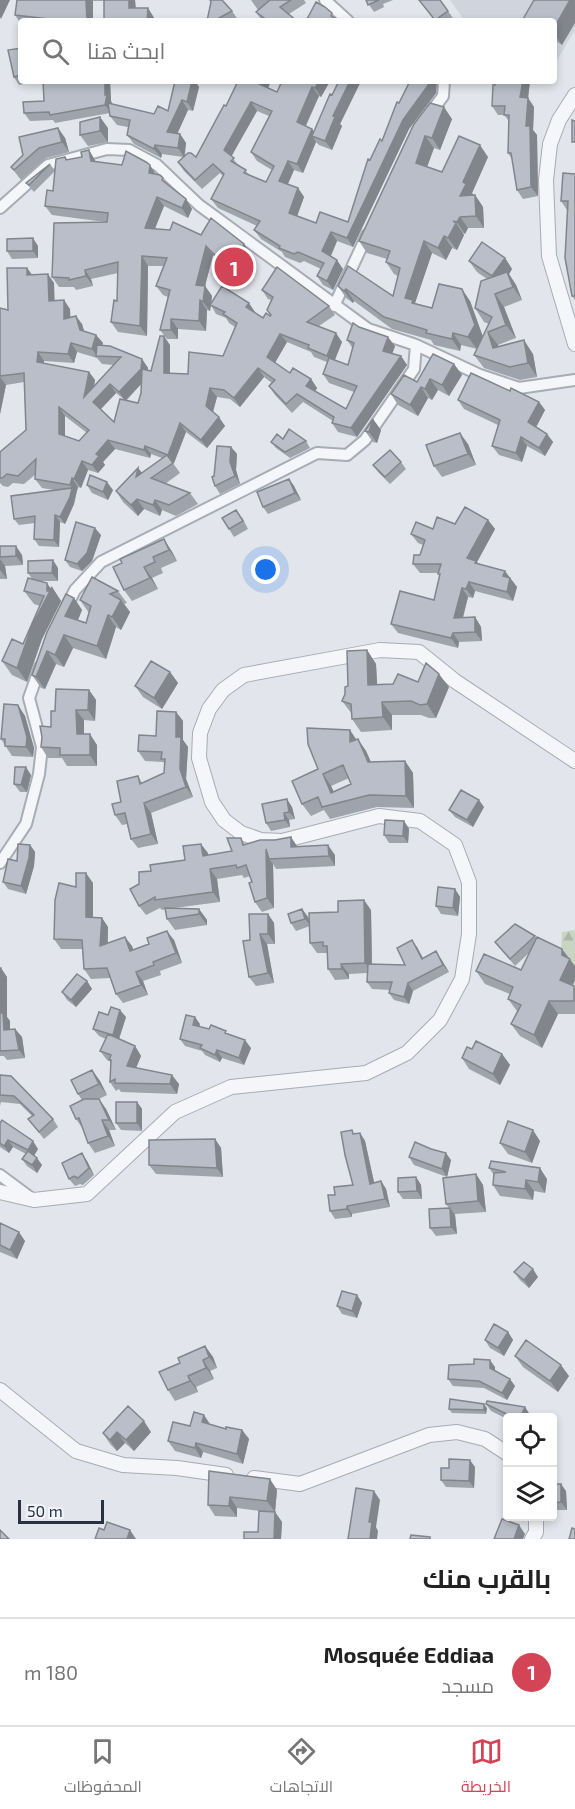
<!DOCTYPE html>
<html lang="ar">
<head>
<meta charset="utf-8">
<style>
  body { margin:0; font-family:"Exo 2",Cairo,sans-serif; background:#f6f6f6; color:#222; direction:rtl }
  .controls { position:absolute; right:18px; bottom:18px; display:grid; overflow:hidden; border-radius:6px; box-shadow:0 3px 9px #0003 }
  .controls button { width:54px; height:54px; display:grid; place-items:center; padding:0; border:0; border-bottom:2px solid #e0e0e0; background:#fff; color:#222; font:30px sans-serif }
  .scale { position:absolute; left:18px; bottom:15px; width:86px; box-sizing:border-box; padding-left:6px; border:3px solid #293243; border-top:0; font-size:16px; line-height:21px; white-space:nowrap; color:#293243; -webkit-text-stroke:4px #f1f4f8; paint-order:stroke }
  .you { position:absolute; left:266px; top:570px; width:21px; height:21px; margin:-15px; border:4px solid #fff; border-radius:50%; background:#1a73e8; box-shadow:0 0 0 9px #1a73e833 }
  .badge { display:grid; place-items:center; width:39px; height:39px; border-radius:50%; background:#d34457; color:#fff; font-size:20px; font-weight:700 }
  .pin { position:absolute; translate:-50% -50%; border:3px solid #fff; box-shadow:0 2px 6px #0006 }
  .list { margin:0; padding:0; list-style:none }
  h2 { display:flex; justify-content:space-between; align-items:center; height:78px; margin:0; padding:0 24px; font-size:26px }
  h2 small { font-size:20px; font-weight:400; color:#767676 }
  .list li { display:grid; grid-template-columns:39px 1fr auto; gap:18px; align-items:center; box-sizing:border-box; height:108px; padding:0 24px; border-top:2px solid #e0e0e0 }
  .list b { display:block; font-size:22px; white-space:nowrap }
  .list p { margin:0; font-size:20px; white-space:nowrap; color:#767676 }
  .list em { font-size:20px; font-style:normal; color:#767676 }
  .icon { flex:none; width:33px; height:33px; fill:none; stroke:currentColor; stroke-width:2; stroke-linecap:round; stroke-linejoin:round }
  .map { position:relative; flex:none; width:575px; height:1539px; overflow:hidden; direction:ltr }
  .search { position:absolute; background:#fff; box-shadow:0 3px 9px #0003; left:18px; right:18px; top:18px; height:66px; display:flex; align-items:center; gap:15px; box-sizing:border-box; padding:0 21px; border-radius:6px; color:#767676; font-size:22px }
  .sheet { height:186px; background:#fff }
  nav { display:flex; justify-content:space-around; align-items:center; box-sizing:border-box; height:84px; border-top:2px solid #e0e0e0; background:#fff; font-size:16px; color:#767676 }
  nav a { display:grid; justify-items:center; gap:3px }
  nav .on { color:#d34457 }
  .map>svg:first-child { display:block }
  .built { fill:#d0d4dd }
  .forest { fill:url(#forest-firs) }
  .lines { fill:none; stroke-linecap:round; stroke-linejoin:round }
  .minor-casing { stroke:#a7acb5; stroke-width:14 }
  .tertiary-casing { stroke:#a7acb5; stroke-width:16 }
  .minor { stroke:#f5f6f9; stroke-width:10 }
  .tertiary { stroke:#f5f6f9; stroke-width:14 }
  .wall { fill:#9fa3ac; fill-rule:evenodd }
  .shaded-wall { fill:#82858c }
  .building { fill:#b9bec8; stroke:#82858c; stroke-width:1.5; fill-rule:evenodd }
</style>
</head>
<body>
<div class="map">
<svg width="575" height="1539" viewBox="0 0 575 1539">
  <defs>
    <pattern id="forest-firs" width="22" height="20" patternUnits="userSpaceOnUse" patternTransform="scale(1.5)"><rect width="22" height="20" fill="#c7d5c2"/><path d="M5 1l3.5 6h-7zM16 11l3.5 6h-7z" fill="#abb7a8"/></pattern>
  </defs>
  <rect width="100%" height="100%" fill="#e2e5eb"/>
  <path class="built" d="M450,0H575V30L554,65V21H465Z"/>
  <path class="forest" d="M575,930V998L560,977L562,932Z"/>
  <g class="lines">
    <defs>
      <path id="minor" d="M325,0L348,21
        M429,115L443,96L444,81
        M0,208L48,165L107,149L129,150L157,165L199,205L368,329L416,345L480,375L519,388L575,380
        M334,306L367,235
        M66,608L75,590L101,562L317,453L347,455L365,440L414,369L416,345
        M0,863L26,824L39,774L42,747L29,698L40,667
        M0,1175L31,1198"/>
      <path id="tertiary" d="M575,95L559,120L550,144L546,180L549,256L575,344
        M0,1192L34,1200L87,1194L175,1112L231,1087L366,1073L407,1053L440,1020L462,979L469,934V882L455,845L420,821L379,816L282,841L261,840L241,833L224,820L212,802L199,758L200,733L209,709L223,690L244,675L380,650L419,652L455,681L575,761
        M0,1390L76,1451L123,1465L177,1468L226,1475
        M254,1478L300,1484L429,1435L457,1432L485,1439L508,1454
        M532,1539L536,1532V1516"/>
    </defs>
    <use href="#minor" class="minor-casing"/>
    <use href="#tertiary" class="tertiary-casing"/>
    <use href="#minor" class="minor"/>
    <use href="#tertiary" class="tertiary"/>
  </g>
  <path class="wall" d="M17,0H135L136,8H148L154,18V21H104V1H93V21H21V24L15,15Z
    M251,0H304L306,3L289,14L262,21L256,12L258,10Z
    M366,0H393L383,4L384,7L374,12Z
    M419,0H440L453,18L450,21H435Z
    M211,2L232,11L239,21H207Z
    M554,21L562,45L554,40Z
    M21,48V81H38L19,85L14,77Z
    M43,81H110L111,101L112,105L154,114L168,111L175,81H195L199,87L193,111L188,110L177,134H180L186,143L185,156L196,157L226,106L238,81H271L268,88L277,92L330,81L321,97L319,96L306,126L312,129L314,132L339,81H361L340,124L342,126L332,150L319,145L316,142L303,173L294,170L288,184L298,188L304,197L297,216L316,223L348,222L370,160L382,141L399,103L436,93L409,129L353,247L337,241L331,256L343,269L333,290L323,285L317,276L321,269L304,261L300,263L285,257L282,252L261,239L254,230L257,226L218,208L211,199L223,176L220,173L202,189L184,171L178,162L183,157L162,154L161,158L134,144L127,135L128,127L117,125L110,116V113L55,123L53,120L30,121L24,113L44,101ZM257,111L269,116L251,152L257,161L272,170L266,182L250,175L238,165L231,156Z
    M496,81H530L528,98L534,107L533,130L537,135L538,196L523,199L517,190L512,159L508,153L509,121L504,115H498L492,106Z
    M452,119L440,150L434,148L427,167L442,172L488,157L472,193L474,195H475L483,207L484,228H468L465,234L463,233L464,235L457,250L452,248L446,260L432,253L415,303L432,308L470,301L483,337L489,324L484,322L475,308L487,279L477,272L469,261L505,258L512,269L509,274L516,285L522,300L504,307L516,338L498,345V347L533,354L537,377L520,380L484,368L474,355L481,341L477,349L461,345L460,351L434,345L431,340L392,329L354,301L353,303L346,298L338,286L393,296L398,276L394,274L386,262L387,259L367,253L359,241L414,124Z
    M58,128L65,138L69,152L46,158L21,180L11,167Z
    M108,128V142L88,146L80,135Z
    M89,150L95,162L156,175L192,209L188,218L164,206L155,229L201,235L251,253L236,280L213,255L205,286L212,296L211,305L255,312V313L263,318L271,315L267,310L271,300L268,299L262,290L329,306L335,315L319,326L342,342L335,360L348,365L353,349L347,340L359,327L395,346L392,354L401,356L407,365L357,437L338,432L332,423L333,421L303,402L292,413L275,395L269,386L272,383L264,377L240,407L230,399L217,397L213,412L225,426L207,448L186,432L174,463H173L180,473L165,484L190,493L198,504L176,516L162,510L160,516L144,509L138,516L123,502L116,491L138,468L142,473L162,458L151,454L150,458L115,449L103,462L105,465L98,473L88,470L81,488L78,487L74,504L65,524L60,522L59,547L39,546L34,539L35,523L19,525L14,519L54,490L42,488L35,479L36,474L24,484L13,483L8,487L3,486L0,483V452L26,430L24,382L6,385L0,414V308L8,310L27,268L32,275L54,283V301L70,309V317L82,324L84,331L96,335L103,343L102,345L142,359L148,368V370L151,371L170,345V373L188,374L223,356L235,327L229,323L226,318L216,314L211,305L210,311L207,310L206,331L178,329V339H167L160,330L168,297L163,295L156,286L163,266H148L147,336L118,332L111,322L117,301L118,273L91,279L93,286L76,290L74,287H59L52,277L105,222L52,215L45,206L53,191L65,157L68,160L82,157ZM287,342L311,352L314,357L327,362L323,374L329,383L354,392L346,409L315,391L317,388L311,379L290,373L275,363ZM77,352L97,358L102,364L114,365L94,387L95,380L89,372L44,363V361L74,363ZM141,384V393L138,403L126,401ZM116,393L125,400L114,422L101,409ZM65,416L87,433L79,441L65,436Z
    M50,164L55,171L34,192L26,183Z
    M575,174V300L572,296L567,210L561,201Z
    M38,246V258L12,259L7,251Z
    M454,364L462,375L449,396L438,390L432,400L428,398L418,416L398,405L391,394Z
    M510,391L539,402L545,410L536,427L547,434L553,442L545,456L527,446L522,462L499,455L492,446L498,425L464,409L458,400Z
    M381,430L377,443L373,442L365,431Z
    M283,439L306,441L310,448L290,458L276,448L271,442Z
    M468,444L476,465L442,477L434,466Z
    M231,447L237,454L236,470L240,484L220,494L215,486L214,476Z
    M401,462L406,469L390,484L378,472L373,465Z
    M289,479L294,486L301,500L268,514L263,507Z
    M87,485L113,490L108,500L92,493Z
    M242,517L248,529L234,537L229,529Z
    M488,520L495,529L477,562L478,564L509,577L517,587L513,601L475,591L473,598L468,597L463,618L475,617L481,627L482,641L459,642L458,648L398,633L391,624L434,600L440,576L438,573H420L413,564L420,555L423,545L418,543L411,534L455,524Z
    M101,535L92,561L82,571L70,567L65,560Z
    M0,546L22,555L23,565L5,566L7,579H0Z
    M171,550L177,561L161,568L163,573L152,578L158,589L132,601L124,590L113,567Z
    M58,568V581H38L47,583L50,589L52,587L61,601L42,639L27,682L12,675L2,661L23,644L40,606L34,604L24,591L32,579L28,573Z
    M118,591L127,603L124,604L130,612L121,630L116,627L106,659L73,648L64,667L56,664L45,689L41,688L32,675L74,598L82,610L78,620L86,623L89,613L80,600Z
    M367,650L376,664L377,685L418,682L449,687L436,718H429L421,715H392V730L361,732L352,719V714L342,701L348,686Z
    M170,672L178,683L162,709L143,697L135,686Z
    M89,690L96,700L95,721L84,720V734L97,745V766H67L62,758H48L41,747L51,727L55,711Z
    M18,705L25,716L34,748L33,757L12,756L1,739Z
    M176,712L183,721V740L188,747L186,779L193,797L151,813L158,844L138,848L131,839L127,824L122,825L115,815L121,802L138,776L142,783L164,773L165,764L163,762L145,761L138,751L156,736Z
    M356,739L366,751L371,762L405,761L413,773L414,808L377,807L330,819L324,810L311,816L302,804L318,769ZM349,778L351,784L334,792L331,786Z
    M31,775L27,792H20L14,784Z
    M292,807L295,819L289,820L290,827L271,831L266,823Z
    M484,807L473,827L455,817L449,810Z
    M404,821L409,829L408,843H389L384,835Z
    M241,838L245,845L297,846L335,855V866L276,869L273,864L274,908L262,912L255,902L252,882L250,876L244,878L242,875L217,879L220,902L174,908L199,909L207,920V925L175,930L167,919L166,909L162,910L160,908L146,915L139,906V884L151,871L208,853V855L232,851Z
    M30,845L35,852L34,866L26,894L8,889L3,882Z
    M93,883V918H102L108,927V943L132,946L133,950L174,940L182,963L160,971L161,975L143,981L148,995L123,1003L116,994L110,978L91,979L84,969L82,949H61L54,939L76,887Z
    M455,889L460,897L458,916L441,914L436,906Z
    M302,909L308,917L310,923L371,910L372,964L405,965L417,947L423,958L441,959L449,972L413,991L409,1004L394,1000L389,993L390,990L372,989L367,982V973L349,974V979L335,980L328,969L327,953H317L310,943V926L296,931L291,923Z
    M268,914L274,923L275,944H267L274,983L256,986L249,977L250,940Z
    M535,936L536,937L562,949L569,959L575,980L572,986L575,988V1014H558L542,1048L520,1036L511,1024L517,1011L508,999L510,994L485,984L476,971L521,970L530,952L515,966L495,942Z
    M0,968L7,977V1017L10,1021V1029H15L22,1037L25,1058L7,1060L4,1056H0Z
    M87,981L92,989L76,1007L67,1000L62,992Z
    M108,1015L126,1017L119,1039L135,1046L141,1056L136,1068L179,1084L177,1094L121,1092L119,1089L116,1091L110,1082V1061L107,1060L100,1051L106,1039L99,1036L93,1029Z
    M200,1024L199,1027L228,1034L251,1048L244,1065L222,1058L220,1062L205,1055L202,1051L185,1046L180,1039Z
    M472,1049L502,1054L510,1065L500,1085L469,1069L462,1058Z
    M92,1070L100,1081L107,1095L99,1099L106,1109L116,1130H109L115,1146L95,1153L88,1143L83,1129L76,1119L82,1100L78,1094Z
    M0,1075L53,1119L58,1127L44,1139L28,1119L32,1116L20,1104L1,1102L0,1106Z
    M137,1102L142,1109V1131L121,1130L116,1123Z
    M0,1123L38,1149L34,1156L42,1165L37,1173L27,1166L22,1159L26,1154L13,1147L9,1153L0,1147Z
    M360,1133L365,1141L374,1183L381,1181L386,1189L390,1207L352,1214V1217L335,1219L330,1211L335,1195L353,1185L355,1134Z
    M215,1139L221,1148L223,1177L156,1174L149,1165Z
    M540,1141L532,1163L508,1154L500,1143Z
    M409,1157L451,1160L447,1177L414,1165Z
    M87,1161L94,1175L83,1185L80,1184L75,1186L69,1179Z
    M489,1168L547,1179L545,1193L534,1191L533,1200L500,1196L493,1185L494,1175Z
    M476,1174L483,1185L486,1212L455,1214L457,1234L436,1236L430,1228L449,1208L446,1204Z
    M416,1177L421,1185L422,1199H403L398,1192Z
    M0,1223L25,1241L17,1259L0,1252Z
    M514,1272L538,1277L529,1288L520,1280Z
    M357,1295L362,1303L357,1318L342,1314L337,1306Z
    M508,1332L513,1340L504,1356L490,1348L485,1340Z
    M205,1346L213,1357L217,1368L210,1371L214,1379L196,1387L198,1392L175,1401L168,1390L180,1363Z
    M515,1356L569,1376L558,1392L523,1367Z
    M495,1367V1371L515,1386L507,1400L484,1388L453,1386L448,1379Z
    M486,1404L525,1407L530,1415L529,1418H507V1419L491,1411Z
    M487,1408L486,1414L452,1413L449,1409Z
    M210,1424L226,1429L242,1430L249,1439L243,1464L203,1452L201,1458L175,1451L168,1441L190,1426Z
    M151,1432L134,1451L125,1443L117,1451L110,1444L103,1433Z
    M475,1467L474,1488L446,1487L441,1480Z
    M209,1471L277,1490L275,1512L282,1522L281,1539L258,1532L269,1512L237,1508V1517L215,1516L208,1505Z
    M552,1484L566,1491L567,1510H552Z"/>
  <path class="shaded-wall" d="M0,0H10L1,19L0,17Z
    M86,0H92L93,1V21H87Z
    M129,0H135L136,17L129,8Z
    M570,0H575V23L562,45L554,33V28Z
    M148,8L154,18V21H147Z
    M105,81H110L111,101L112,103L111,113L105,105Z
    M192,81H195L199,87L193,111L187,102Z
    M261,81H271L266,93L259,84Z
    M319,81H330L321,97L315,88Z
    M350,81H361L340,124L342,126L332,150L325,141L333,116Z
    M430,81H437L436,93L409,129L353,247L347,238L403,120Z
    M523,81H530L528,98L534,107L533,130L537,135L538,196L531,187L526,126L520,97Z
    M312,87L319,96L303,131L297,122Z
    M182,100L188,110L174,141L167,132Z
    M251,102L257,111L230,159L224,150Z
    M444,107L452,119L440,150L432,138Z
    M100,117L108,128V142L100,131Z
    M58,128L65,138L69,152L62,142Z
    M312,129L318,138L312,136L316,142L303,173L297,164Z
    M180,134L186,143L184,157L178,148Z
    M425,136L434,148L424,175L416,163Z
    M155,145L162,154L161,158L154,149Z
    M480,145L488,157L472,193L474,196H460L463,182Z
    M89,150L95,160L97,170L91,161Z
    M288,161L294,170L285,190L279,181Z
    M150,165L156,175L149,173Z
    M298,188L304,197L295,222L289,213Z
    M475,195L483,207L484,228L476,216Z
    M157,197L164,206L151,238L145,228Z
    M186,199L192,209L188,218L182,208Z
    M460,217L468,228L465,234L457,222Z
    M456,223L464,235L457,250L448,238Z
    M331,232L337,241L329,260L322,251Z
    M444,236L452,248L446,260L438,248Z
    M33,238L38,246V258L33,251Z
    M424,241L432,253L415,303L421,312L405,298Z
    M244,244L251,253L236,280L230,271Z
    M206,246L213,255L205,286L212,296L210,311L203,302L196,285Z
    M142,256L148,266L147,336L140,326Z
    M505,258L512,269L509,274L516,285L522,300L513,287H499L492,276Z
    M337,260L343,269L333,290L327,281Z
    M27,268L33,276L27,275Z
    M85,270L91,279L93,286L86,276Z
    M48,274L54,283L55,310L49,301Z
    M346,289L354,301L353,303L344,291Z
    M462,289L470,301L483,337L477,349L468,337Z
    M495,294L504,307L516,338L506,325Z
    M64,300L70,309L71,328L64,319Z
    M200,300L207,310L206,331L199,321Z
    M249,303L255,312L253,316L246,307Z
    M76,316L82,324L86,338L80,330Z
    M171,319L178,329V339L171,330Z
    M488,332L498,345L502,362L493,348Z
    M336,333L342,342L333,364L327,356Z
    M453,333L461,345L460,351L452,339Z
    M280,334L287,342L273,366L267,357Z
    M96,335L103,343L99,356H97L92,349Z
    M164,336L170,345V382L164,373Z
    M388,337L395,346L390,360L383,351Z
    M524,340L533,354L537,377L528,363Z
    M71,343L77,352L74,363L68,354Z
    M38,352L44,361L43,371L37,362Z
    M401,356L407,365L357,437L351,428Z
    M142,359L148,368L147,378L125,401L119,392Z
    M454,364L462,375L449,396L442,385Z
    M258,368L264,377L240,407L234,398Z
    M89,372L95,380L90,406L84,397Z
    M0,377L6,385L0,414Z
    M311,379L317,388L313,395L306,386Z
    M430,379L438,390L432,400L425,389Z
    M110,384L116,393L99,411L93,402Z
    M421,387L428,398L418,416L410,405Z
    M210,388L217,397L212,415L206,406Z
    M539,402L545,410L534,431L528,422Z
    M59,407L65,416V443L59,434Z
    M219,417L225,426L207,448L201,440Z
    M373,419L381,430L377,443L369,432Z
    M180,423L186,432L174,463L168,455Z
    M460,433L468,444L476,465L468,454Z
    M547,434L553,442L545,456L539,448Z
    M521,437L527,446L522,462L516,453Z
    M108,440L115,449L103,462L105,465L98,473L92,465L96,454Z
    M145,446L151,454L150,458L144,450Z
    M231,447L237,454L236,470L240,484L235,476L230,462Z
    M82,461L88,470L81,488L74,479Z
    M138,468L146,478L136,477Z
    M72,478L78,487L76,494L70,485Z
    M289,479L294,486L301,500L295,493Z
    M107,482L113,490L108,500L103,492Z
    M72,488L76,494L74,504L65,524L60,517Z
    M137,499L144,509L138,516L131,505Z
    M155,500L162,510L160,516L153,505Z
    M55,515L60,522L59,547L54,540Z
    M488,520L495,529L477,562L482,570L467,558Z
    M95,528L101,535L92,561L82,571L77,564Z
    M164,539L171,550L177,561L169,550Z
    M16,546L22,555L23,565L16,556Z
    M0,559L5,566L7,579L0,570Z
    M53,560L58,568V581L52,573Z
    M144,567L152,578L158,589L150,578Z
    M505,571L517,587L513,601L507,592L503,576Z
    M469,582L475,591L473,598L466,589Z
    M47,583L51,589L52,587L61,601L42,639L27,682L17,668L32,626L47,591Z
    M462,588L468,597L460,628L454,618Z
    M74,598L82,610L74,629L65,616Z
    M121,600L130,612L121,630L112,617Z
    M108,615L116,627L106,659L97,646Z
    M475,617L481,627L482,641L475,632Z
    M453,633L459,642L458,648L451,638Z
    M64,635L73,648L64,667L55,655Z
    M367,650L376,664L378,699L368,685Z
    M47,651L56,664L45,689L36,677Z
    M170,672L178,683L162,709L154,698Z
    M439,674L449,687L436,718L427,704Z
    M89,690L96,700L95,721L88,710Z
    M382,702L392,715V730L383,717Z
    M18,705L25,716L34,748L33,757L26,747Z
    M76,710L84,720V744L77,734Z
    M176,712L183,721V740L188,747L186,779L193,797L186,787L180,769L176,737Z
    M350,730L358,742H350Z
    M90,734L97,745V766L90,755Z
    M358,739L366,751L376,774L368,762Z
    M405,761L413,773L414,808L406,796Z
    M26,767L31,775L27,792L21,785Z
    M323,774L331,786L340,805L331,793Z
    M287,799L292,807L295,819L289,812Z
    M479,800L484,807L473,827L467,820Z
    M144,803L151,813L158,844L151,834Z
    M284,813L289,820L290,827L285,820Z
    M404,821L409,829L408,843L403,836Z
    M291,837L297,846L298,857L291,847Z
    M201,844L208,853L210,866L203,856Z
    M30,845L35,852L34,866L26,894L21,886Z
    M328,845L335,855V866L329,856Z
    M266,849L269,859L273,864L274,908L267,898Z
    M210,869L217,879L220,902L213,892Z
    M86,873L93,883V927L86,917Z
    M455,889L460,897L458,916L453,908Z
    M364,900L371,910L372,973L365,963Z
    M199,909L207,920V925L199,914Z
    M302,909L308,917L311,926L305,919Z
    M268,914L274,923L275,944L268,934Z
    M102,918L108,927L107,955L100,946Z
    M167,931L174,940L182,963L176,953Z
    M260,934L267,944L274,983L268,973Z
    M125,937L132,946L137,960L130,951Z
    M412,940L417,947L427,966L422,959Z
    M562,949L575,966V980L569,992L560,980Z
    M436,951L441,959L449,972L443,965Z
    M341,964L349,974V979L342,969Z
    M1,968L7,977V1017L10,1021V1039L4,1030L0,1013Z
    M136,972L143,981L148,995L141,985Z
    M87,981L92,989L76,1007L71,1000Z
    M408,983L413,991L409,1004L404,997Z
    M549,1001L558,1014L542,1048L534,1035Z
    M120,1010L126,1017L118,1042L113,1035Z
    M195,1017L200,1024L198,1032L193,1025Z
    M15,1029L22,1037L25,1058L19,1050Z
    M245,1040L251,1048L244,1065L239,1058Z
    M135,1046L141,1056L133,1075L127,1066Z
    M217,1050L222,1058L220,1062L215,1055Z
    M502,1054L510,1065L500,1085L493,1074Z
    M92,1070L100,1081L107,1095L99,1084Z
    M172,1075L179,1084L177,1094L170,1084Z
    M99,1099L106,1109L116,1130L109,1120Z
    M137,1102L142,1109V1131L137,1123Z
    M102,1120L109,1130L115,1146L108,1136Z
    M533,1130L540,1141L532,1163L525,1152Z
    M360,1133L365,1141L376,1191L370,1184Z
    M215,1139L221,1148L223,1177L217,1168Z
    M8,1140L13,1147L9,1153L4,1146Z
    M33,1141L38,1149L33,1157L28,1150Z
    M82,1153L87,1161L94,1175L89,1168Z
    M446,1153L451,1160L447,1177L442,1169Z
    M37,1158L42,1165L37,1173L32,1165Z
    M540,1168L547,1179L545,1193L538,1182Z
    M476,1174L483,1185L486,1212L478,1201Z
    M416,1177L421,1185L422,1199L417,1191Z
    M526,1180L534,1191L533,1200L525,1189Z
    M381,1181L386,1189L390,1207L385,1199Z
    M347,1206L352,1214V1217L347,1209Z
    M450,1208L455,1215L457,1234L451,1227Z
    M19,1232L25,1241L17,1259L10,1250Z
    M533,1269L538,1277L529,1288L524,1280Z
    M357,1295L362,1303L357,1318L352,1311Z
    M508,1332L513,1340L504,1356L498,1348Z
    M205,1346L213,1357L217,1368L209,1357Z
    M203,1360L210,1371L214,1379L206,1368Z
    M490,1360L495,1367V1375L490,1368Z
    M561,1365L569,1376L558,1392L550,1381Z
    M188,1376L196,1387L198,1392L190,1381Z
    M510,1379L515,1386L507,1400L502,1393Z
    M484,1404L487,1408L486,1414L484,1410Z
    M525,1407L530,1415L529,1418H520Z
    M204,1415L210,1424L202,1422Z
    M144,1421L151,1432L134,1451L126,1440Z
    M242,1430L249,1439L243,1464L237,1454Z
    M117,1432L125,1443L117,1451L110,1440Z
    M196,1443L203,1452L201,1458L195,1448Z
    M470,1460L475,1467L474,1488L469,1481Z
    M270,1479L277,1490L275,1512L267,1501Z
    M561,1484L566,1491L567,1510L561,1502Z
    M374,1491L380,1500L376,1527L378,1531L377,1539H370L369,1522Z
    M230,1497L237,1508V1517L229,1506Z
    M275,1512L282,1522L281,1539H274Z
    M519,1525L525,1534L523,1539H514Z
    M130,1530L136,1539H127Z"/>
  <path class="building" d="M17,0H86L87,21H66L15,15Z
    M104,0H129V8H148L147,21H104Z
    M210,0H222L232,11L219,18L218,21H207L211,2Z
    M270,0H291L280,7L297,21H262L264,18L256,12Z
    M366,0H379L368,5Z
    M419,0H440L448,11L435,20Z
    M534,0H570L554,28V21H522Z
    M316,2L325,7L332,13L331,16L340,21H306Z
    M21,48V75L14,77L8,50Z
    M43,81H105V95H107L105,105L50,115L49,112L24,113L23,102L44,101Z
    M175,81H192L187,102L182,100L167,132L180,134L178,148L155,145L154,149L127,135L130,120L110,116L108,103L154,114L158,106L168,111Z
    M238,81H261L259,84L277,92L282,81H319L315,88L312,87L297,122L312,129L297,164L288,161L279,181L298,188L289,213L316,223L320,212L348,222L368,159L370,160L380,139L382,141L397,102L399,103L410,81H430L429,84L403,120L347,238L331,232L322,251L337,260L327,281L317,276L324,263L298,252L294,254L279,248L280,246L254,230L260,221L211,199L224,174L213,164L195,180L178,162L188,153H191L196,157L224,105L226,106ZM251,102L272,111L251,152L274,166L266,182L244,173L246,170L231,161L234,158L224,150Z
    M339,81H350L333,116L335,117L325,141L312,136L330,94L332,95Z
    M496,81H523L520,97L528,98L526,126H530L531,187L517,190L511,153H508L509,115H504L505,106H492L493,85H495Z
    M430,103L444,107L432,138L425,136L416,163L442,172L459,136L480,145L463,182L466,184L460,196L475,195L476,216L460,217L457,222L453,221L456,223L448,238L444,236L438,248L424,241L405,298L413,300L412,303L432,308L439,284L462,289L475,325L468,337L453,333L452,339L426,333L427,330L384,317L346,289L344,291L338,286L348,266L393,296L400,268L386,262L390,251L359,241L414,124Z
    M100,117V131L80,135V122Z
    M572,120L575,121V142H572Z
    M58,128L62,142L39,148L14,170L11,167L23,155L19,137Z
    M89,150L91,161L122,165L126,151L146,162L150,165L149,173L160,175L163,178L162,180L186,199L182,208L157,197L145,228L170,230L173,222L201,235L211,218L244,244L230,271L206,246L196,285L205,286L203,302L200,300L199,321L171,319V330H160L170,290L156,286L167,258L142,256L140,326L111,322L114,300L117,301L118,262L85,270L86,276L69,280V278L52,277L54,223L107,222L108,213L45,206L47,190L53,191L56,159L65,157L66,160L82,157L81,152Z
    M50,164L29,185L26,183Z
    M563,173L575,174V296H572L565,258L568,201H561Z
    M33,238V251H7V239Z
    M482,242L505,258L492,276L469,261Z
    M277,267L329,306L307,322L336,333L327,356L308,348L309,345L280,334L267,357L290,373L293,368L311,379L306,386L346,409L357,386L323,374L329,358L348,365L354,343L347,340L353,323L359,327L388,337L383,351L401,356L351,428L332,423L334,417L297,394L286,404L269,386L275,380L258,368L234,398L224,390L210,388L206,406L219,417L201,440L180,423L168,455L145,446L144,450L108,440L96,454L99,456L92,465L82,461L74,479L72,478L70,485L35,479L36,459L18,476L7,474L2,478H0V452L26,430L24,373L0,376V308L8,310L7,268H27V275L48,274L49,301L64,300V319L76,316L80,330L96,335L92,349L71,343L68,354L38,352L37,362L89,372L84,397L121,357L96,356L97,345L110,346L142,359L141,369L119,392L110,384L93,402L114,422L120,399L138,403L141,393L142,369L151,371L160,336H164V373L188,374L189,352L223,356L237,323L223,314L225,312L210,305L222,286L249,303L246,307L263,318L266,313L270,316L271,315L267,310L273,297L262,290ZM59,407L89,430L79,441L59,434Z
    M507,272L513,287L495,294L506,325L488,332L493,348L524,340L528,363L510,367L474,355L492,317L475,308L481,281Z
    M433,354L454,364L442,385L430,379L425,389L421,387L410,405L391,394L404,375L417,382Z
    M471,373L510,391L511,388L539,402L528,422L547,434L539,448L521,437L516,453L492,446L500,420L458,400Z
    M373,419L369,432L365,431Z
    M289,429L306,441L285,452L271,442L277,434L283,439Z
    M460,433L468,454L434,466L426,445Z
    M217,446L231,447L230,462L235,476L215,486L212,477L214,476Z
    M390,450L401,462L385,477L373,465Z
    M167,455L173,463L151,478L190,493L169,505L155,500L153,505L137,499L131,505L116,491L138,468L136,477Z
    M90,475L107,482L103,492L87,485Z
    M289,479L295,493L263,507L257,492Z
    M72,488L70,497L60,517L55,515L54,540L34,539L35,516L14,519L11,496Z
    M465,507L488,520L467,558L476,561L475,563L505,571L503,576L510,578L507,592L469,582L466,589L462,588L454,618L475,617V632L453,633L451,638L391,624L400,591L434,600L440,574H438L441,564H413L414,555H420L425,540L411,534L416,522L433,529L437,517L455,524Z
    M236,510L243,521L229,529L222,518Z
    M76,522L95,528L87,553L77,564L65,560Z
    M164,539L169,550L153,557L155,562L144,567L150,578L124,590L113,567L122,563L120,559Z
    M0,546H16V556L0,557Z
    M53,560L52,573H28V561Z
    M92,577L118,591L110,594L121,600L112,617L108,615L97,646L64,635L55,655L47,651L36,677L32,675L47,632L66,594L74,598L65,616L86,623L91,606L80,600Z
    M28,578L47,583V591H49L52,587L32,626L17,668L2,661L12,639L23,644L44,596L24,591Z
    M367,650L368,685L393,684L398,674L418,682L426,663L439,674L427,704L420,705L411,701L382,702L383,717L352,719L351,704L342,701L345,694V687L348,686L347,651Z
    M151,661L170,672L154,698L135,686Z
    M56,689L89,690L88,710H76L77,734H90V755H60V748L41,747L42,737L40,726L51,727V711H55Z
    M4,704L18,705L27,737L26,747L5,746V739H1Z
    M157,711L176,712V737H181L180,769L186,787L144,803L151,834L131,839L125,813L115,815L112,804L121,802L117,781L138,776L140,784L164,773L165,759H161L162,752L138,751L139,735L156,736Z
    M307,728L350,730V742L358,739L368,762L405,761L406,796L369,795L322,807L318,797L302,804L292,781L318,769L308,744ZM343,765L351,784L331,793L323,774Z
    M15,767H26L21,785L14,784Z
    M461,790L479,800L467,820L449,810Z
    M287,799L289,812L284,813L285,820L266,823L262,804Z
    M385,820L404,821L403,836L384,835Z
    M291,837V847L328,845L329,856L269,859L266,849L267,898L255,902L249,883L252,882L246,865L237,868L236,865L210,869L213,892L155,900V897L139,906L130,889L139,884V872L151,871L150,865L185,860L183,846L201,844L203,856L232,851L227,838H241L243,845L260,840H275Z
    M18,844L30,845L29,858L21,886L3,882L8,859L17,861Z
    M76,873H86V917L102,918L100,946L125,937L130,951L149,944L147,938L167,931L176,953L153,962L154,965L136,972L141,985L116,994L107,968L84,969L82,940L54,939L55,900L59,883L76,887Z
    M438,887L455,889L453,908L436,906Z
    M364,900L365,963L341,964L342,969H328L327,946H323V942L310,943L309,913L338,912V901Z
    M165,908L199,909V914L167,919Z
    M302,909L305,919L291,923L288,914Z
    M249,914H268V934H260L268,973L249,977L243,941L250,940Z
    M515,924L535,936L510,959L495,942Z
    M537,937L562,949V955L570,959L560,980L574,986V1001H549L534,1035L511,1024L521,1005L508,999L513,987L476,971L484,954L521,970Z
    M412,940L422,959L436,951L443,965L408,983L404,997L389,993L392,982H367L368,964L405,965L397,948Z
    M0,968H1L0,1013H3L4,1030L15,1029L19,1050L0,1051Z
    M77,974L87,981L71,1000L62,992Z
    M111,1007L120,1010L113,1035L93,1029L99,1012L108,1015Z
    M186,1015L195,1017L193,1025L209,1029L211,1025L226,1031L225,1033L245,1040L239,1058L217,1050L215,1055L200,1048L202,1045L180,1039Z
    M108,1034L135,1046L127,1066L172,1075L170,1084L115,1083V1079L110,1082L111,1060H109L111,1055L100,1051Z
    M476,1041L502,1054L493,1074L462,1058L467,1047L472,1049Z
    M92,1070L99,1084L78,1094L71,1080Z
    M0,1075L11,1076L53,1119L39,1132L28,1119L34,1115L14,1096L0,1095Z
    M84,1099H99L109,1120H102L108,1136L88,1143L79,1118L76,1119L70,1106Z
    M116,1102H137V1123H116Z
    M2,1120L33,1141L28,1150L8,1140L4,1146L0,1143V1123Z
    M508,1121L533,1130L525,1152L500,1143Z
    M352,1130L353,1134L360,1133L370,1184L381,1181L385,1199L347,1206V1209L330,1211L328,1195H335L334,1187L353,1185L345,1155L341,1132Z
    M215,1139L217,1168L149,1165V1140Z
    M415,1142L431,1149L446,1153L442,1169L409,1157Z
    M28,1151L37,1158L32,1165L22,1159Z
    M82,1153L89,1168L78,1178L74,1176L69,1179L62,1163Z
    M491,1161L540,1168L538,1182L526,1180L525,1189L493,1185L494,1173L506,1172L489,1168Z
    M476,1174L478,1201L446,1204L443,1178Z
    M416,1177L417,1191L398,1192V1178Z
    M450,1208L451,1227L430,1228L429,1209Z
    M0,1223L19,1232L10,1250L0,1245Z
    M524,1262L533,1269L524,1280L514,1272Z
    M342,1291L357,1295L352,1311L337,1306Z
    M494,1324L508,1332L498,1348L485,1340Z
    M526,1340L561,1365L550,1381L515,1356Z
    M205,1346L209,1357L203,1360L206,1368L188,1376L190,1381L168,1390L159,1372L180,1363L178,1358Z
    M474,1359L490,1360V1368L510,1379L502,1393L479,1381L448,1379L449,1365L474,1364Z
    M450,1399L484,1404V1410L449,1409Z
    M487,1401L525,1407L520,1418H515L486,1404Z
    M128,1406L144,1421L126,1440L117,1432L110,1440L103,1433Z
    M194,1412L204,1415L202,1422L226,1429V1427L242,1430L237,1454L196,1443L195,1448L168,1441L173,1422L190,1426Z
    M449,1459L470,1460L469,1481L441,1480V1468H449Z
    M209,1471L270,1479L267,1501L230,1497L229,1506L208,1505Z
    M552,1484H561V1502L552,1503Z
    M356,1488L374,1491L369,1522H372L370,1539H348Z
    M259,1511L275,1512L274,1539H244V1532H258Z
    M502,1519L519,1525L514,1539H494Z
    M107,1522L130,1530L127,1539H95L99,1528L104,1530Z
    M572,1528L575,1529V1539H569Z
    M0,1530L9,1539H0Z
    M411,1535L430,1537V1539H410Z"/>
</svg>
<div class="controls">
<button><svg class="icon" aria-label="locate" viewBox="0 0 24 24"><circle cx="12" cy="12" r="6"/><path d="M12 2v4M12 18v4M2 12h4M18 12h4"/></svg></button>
<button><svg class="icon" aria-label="layers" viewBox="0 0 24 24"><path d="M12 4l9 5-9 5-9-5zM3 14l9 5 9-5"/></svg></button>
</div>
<div class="scale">50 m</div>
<div class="you"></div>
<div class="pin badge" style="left:234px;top:267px">1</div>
<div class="search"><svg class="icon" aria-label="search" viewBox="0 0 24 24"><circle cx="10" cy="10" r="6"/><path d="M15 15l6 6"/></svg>ابحث هنا</div>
</div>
<section class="sheet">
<h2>بالقرب منك<small></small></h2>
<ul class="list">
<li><span class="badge">1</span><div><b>Mosquée Eddiaa</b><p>مسجد</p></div><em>180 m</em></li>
</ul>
</section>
<nav>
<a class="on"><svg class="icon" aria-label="map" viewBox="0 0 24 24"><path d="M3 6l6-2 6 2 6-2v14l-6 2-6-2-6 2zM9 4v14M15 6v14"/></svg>الخريطة</a>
<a><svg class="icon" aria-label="directions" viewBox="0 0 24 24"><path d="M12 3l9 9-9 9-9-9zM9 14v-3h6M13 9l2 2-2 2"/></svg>الاتجاهات</a>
<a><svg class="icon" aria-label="saved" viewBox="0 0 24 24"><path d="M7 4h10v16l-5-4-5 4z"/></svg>المحفوظات</a>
</nav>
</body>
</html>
